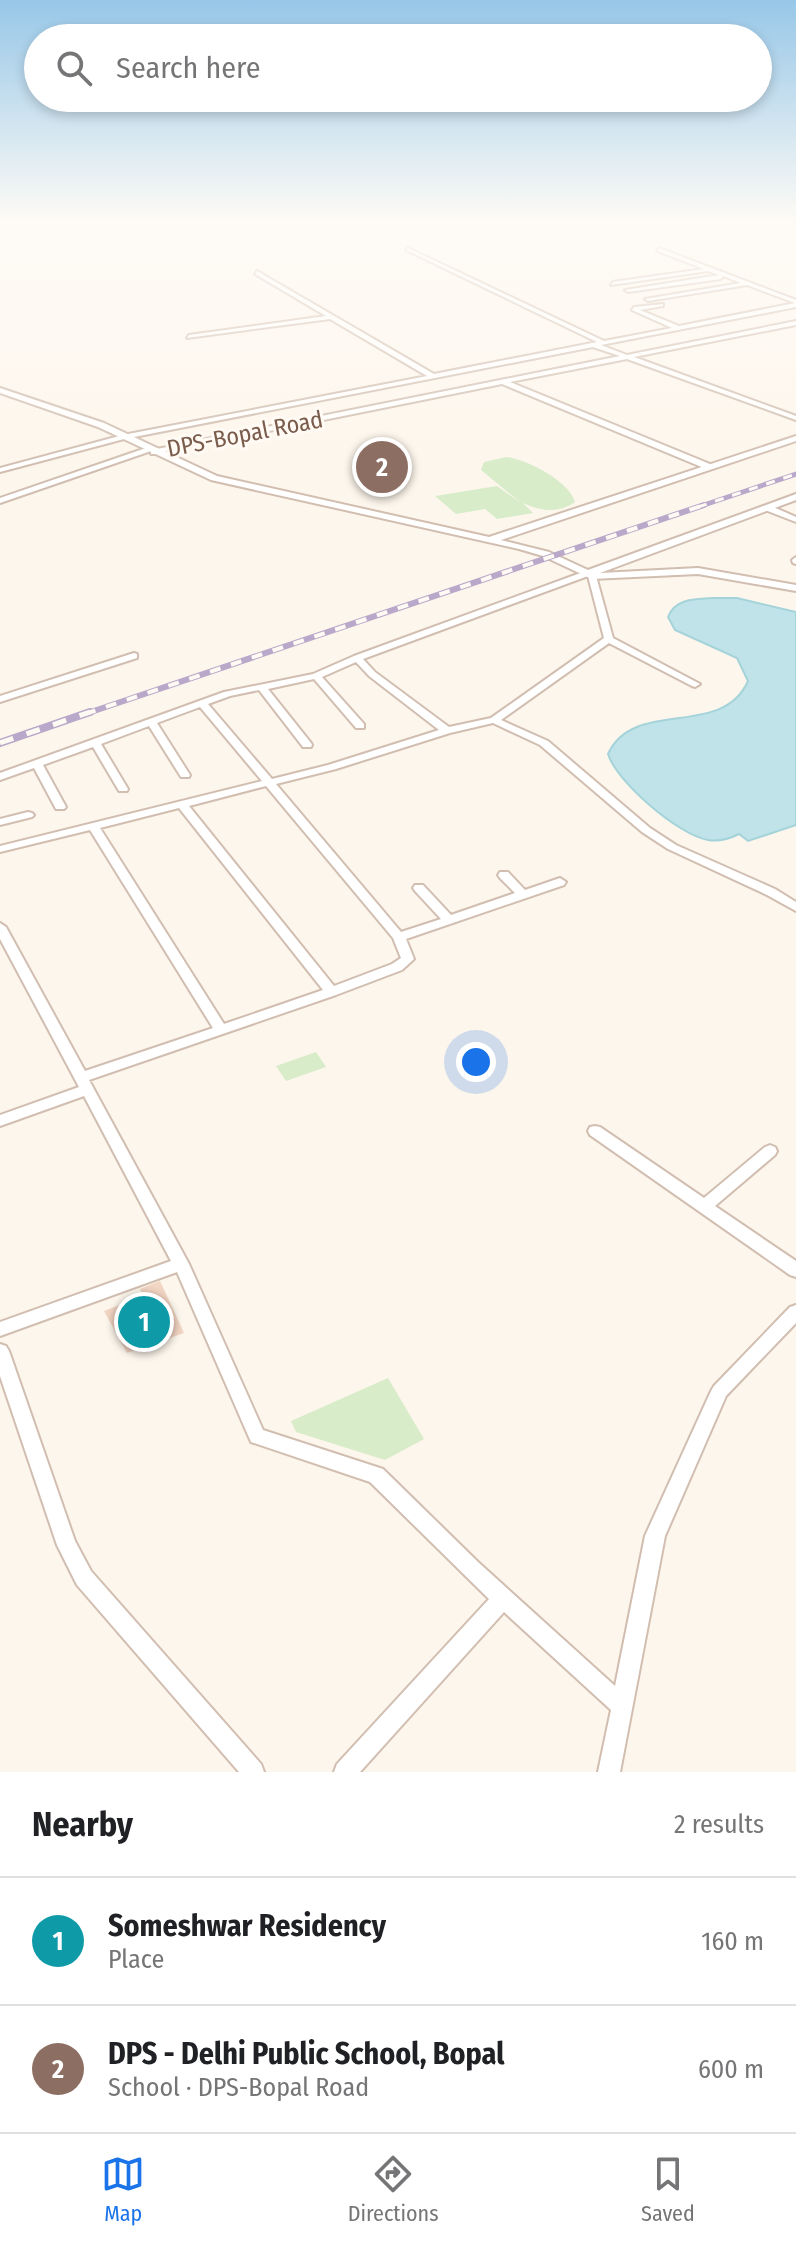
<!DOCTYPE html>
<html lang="en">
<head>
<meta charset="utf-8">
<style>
  body { margin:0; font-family:"Fira Sans Condensed",sans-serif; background:#f2f2f2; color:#202124 }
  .you { position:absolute; left:476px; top:1062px; width:28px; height:28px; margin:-20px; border:6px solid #fff; border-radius:50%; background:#1a73e8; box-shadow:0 0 0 12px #1a73e833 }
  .badge { display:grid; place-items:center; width:52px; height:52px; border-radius:50%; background:#1a73e8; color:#fff; font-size:26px; font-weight:700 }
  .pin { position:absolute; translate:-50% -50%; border:4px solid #fff; box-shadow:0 2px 8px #0006 }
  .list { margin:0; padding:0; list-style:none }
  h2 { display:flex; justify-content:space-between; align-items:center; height:104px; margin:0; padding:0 32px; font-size:34px }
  h2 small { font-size:26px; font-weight:400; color:#757577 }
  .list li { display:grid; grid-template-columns:52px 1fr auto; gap:24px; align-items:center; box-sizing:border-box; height:128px; padding:0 32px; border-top:2px solid #e0e0e0 }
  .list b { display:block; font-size:30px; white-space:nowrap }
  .list p { margin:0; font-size:26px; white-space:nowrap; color:#757577 }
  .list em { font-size:26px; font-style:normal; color:#757577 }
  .icon { flex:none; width:44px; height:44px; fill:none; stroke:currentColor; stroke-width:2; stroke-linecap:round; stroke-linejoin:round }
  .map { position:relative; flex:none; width:796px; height:1772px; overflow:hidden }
  .search { position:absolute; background:#fff; box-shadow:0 4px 12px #0003; left:24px; right:24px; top:24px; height:88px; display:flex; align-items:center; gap:20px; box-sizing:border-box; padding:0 28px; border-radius:44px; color:#757577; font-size:30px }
  .sheet { height:360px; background:#fff }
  nav { display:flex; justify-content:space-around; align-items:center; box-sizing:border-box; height:112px; border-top:2px solid #e0e0e0; background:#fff; font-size:22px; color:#757577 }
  nav a { display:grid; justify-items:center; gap:4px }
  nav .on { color:#1a73e8 }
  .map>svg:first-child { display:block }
  .green { fill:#d8ecc9 }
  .water { fill:#bfe3e8; stroke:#a5d3da; stroke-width:2 }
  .building { fill:#f3d5c3 }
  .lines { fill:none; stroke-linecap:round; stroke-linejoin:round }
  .minor-casing { stroke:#d1beb0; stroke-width:4 }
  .tertiary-casing { stroke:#d1beb0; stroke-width:4 }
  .minor { fill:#fff; fill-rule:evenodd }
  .tertiary { fill:#fff; fill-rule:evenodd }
  .rail-far2-casing { stroke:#b9a8c9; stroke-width:5 }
  .rail-far1-casing { stroke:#b9a8c9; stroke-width:6 }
  .rail-casing { stroke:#b9a8c9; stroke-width:8 }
  .rail-far2 { stroke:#fffaf3; stroke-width:3; stroke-dasharray:9; stroke-linecap:butt }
  .rail-far1 { stroke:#fffaf3; stroke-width:4; stroke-dasharray:11; stroke-linecap:butt }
  .rail { stroke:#fffaf3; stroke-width:5; stroke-dasharray:14; stroke-linecap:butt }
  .labels { text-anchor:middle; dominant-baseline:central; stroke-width:6; stroke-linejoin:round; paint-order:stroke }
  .far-street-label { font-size:24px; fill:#7a5c4d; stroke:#fffaf3 }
</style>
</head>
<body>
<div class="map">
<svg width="796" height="1772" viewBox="0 0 796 1772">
  <rect width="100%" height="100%" fill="#fdf6ec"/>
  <path class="green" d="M506,457C527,459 569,481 575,502C558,514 540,511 523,503L533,513L497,519L485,509L456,514L435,496L497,486L521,503L481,470L484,462Z
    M316,1052L326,1067L286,1081L276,1066Z
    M388,1378L424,1439L385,1460L296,1432L291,1421Z"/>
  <path class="water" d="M714,598H737L796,612V825L748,841L739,834C729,839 719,842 708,840C678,835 616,781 608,754C634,697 722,740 748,681L737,658L675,630L668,617C675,598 696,599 714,598Z"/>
  <path class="building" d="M160,1281L184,1333L127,1353L104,1311L143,1296L140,1289Z"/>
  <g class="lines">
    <defs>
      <path id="minor" d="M408,248L604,341L672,328L632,310L634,307L663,304V306L640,310L679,326L795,303L747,285L648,301L645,299L741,283L723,276L721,279L628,292L625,290L719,275L708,271L611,285L613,282L704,269L657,251L659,248L796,300V307L601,345L627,355L796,321V325L634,357L796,416V420L627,359L510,382L710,464V468H704L502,384L154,454H151V451L0,503V498L149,447H152V450L620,356L593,347L124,439L0,472V468L123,435L427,376L330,319L187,338L189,335L326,316L255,274L257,271L434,374L597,342L406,250Z
        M765,506H771L796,517V522L765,510Z
        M796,557V564L793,563L792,560Z
        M586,571L596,576L613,638L700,684L695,687L692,686L609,643L501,720L548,741L650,828L676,845L775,889L796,902V911L767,895L668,849L642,832L540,745L493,723L450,733L336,769L276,784L401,932L441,919L415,891L413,888L415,885H423L451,915L515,893L500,878L498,875L500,872H508L525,890L560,878L566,882L564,885L406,939L414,959L402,970L336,995L89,1080L189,1264L263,1430L383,1469L478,1562L615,1686L645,1536L711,1391L714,1386L790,1307L796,1305V1323L726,1396L665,1536L620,1772H598L611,1710L504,1612L360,1772H334L337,1764L489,1599L370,1482L251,1442L177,1272L0,1336V1322L171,1261L84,1096L0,1126V1115L79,1087L0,939V923L6,927L85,1071L213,1028L90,830L0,852V846L262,781L200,707L157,723L190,775L189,777H181L149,726L101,744L128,789L127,791H119L93,747L43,765L66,807L64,809H56L34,768L0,780V773L224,692L313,674L354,656ZM588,576L604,638L491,718L449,727L375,672L363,659ZM356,662L369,676L439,730L328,765L272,779L208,704L230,696L259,690L303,747H311L312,745L311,743L268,689L314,679L356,728H364V724L322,677ZM266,786L393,938L401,958L392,964L334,986L189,806ZM179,808L323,990L224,1024L100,828Z
        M134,653L137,654V658L0,702V696Z
        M28,812L32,813L34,815L32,817L0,825V819Z
        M595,1126L600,1127L704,1198L765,1147L770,1145L775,1147L777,1151L775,1155L715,1206L796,1261V1277L790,1275L590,1135L588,1131L590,1127Z
        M0,1344L6,1346L9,1351L75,1541L91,1571L261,1764L264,1772H239L77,1585L57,1545L0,1376Z"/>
      <path id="tertiary" d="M0,388L104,423L217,476L489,537L796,436V441L501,540L549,552L588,570L796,494V500L600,573L698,568L796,585V591L698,574L592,579L543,556L519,549L211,480L98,427L0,393Z"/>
    </defs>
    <use href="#minor" class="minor-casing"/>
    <use href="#tertiary" class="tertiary-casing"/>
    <use href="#minor" class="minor"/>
    <use href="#tertiary" class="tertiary"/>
    <defs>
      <path id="rail-far2" d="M698,507L796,474"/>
      <path id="rail-far1" d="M85,714L704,505"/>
      <path id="rail" d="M0,743L90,712"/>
    </defs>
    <use href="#rail-far2" class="rail-far2-casing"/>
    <use href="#rail-far1" class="rail-far1-casing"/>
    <use href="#rail" class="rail-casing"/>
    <use href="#rail-far2" class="rail-far2"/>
    <use href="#rail-far1" class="rail-far1"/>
    <use href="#rail" class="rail"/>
  </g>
  <linearGradient id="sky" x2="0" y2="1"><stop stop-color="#97c7e8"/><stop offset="0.47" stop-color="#fefbf6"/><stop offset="1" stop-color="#fefbf6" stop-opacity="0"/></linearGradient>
  <rect width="796" height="470" fill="url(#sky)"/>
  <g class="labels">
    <g class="far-street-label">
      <text transform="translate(245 434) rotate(-11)">DPS-Bopal Road</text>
    </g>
  </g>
</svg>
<div class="you"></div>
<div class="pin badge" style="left:144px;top:1322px;background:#0f9aa8">1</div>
<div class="pin badge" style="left:382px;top:467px;background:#8d6e63">2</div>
<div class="search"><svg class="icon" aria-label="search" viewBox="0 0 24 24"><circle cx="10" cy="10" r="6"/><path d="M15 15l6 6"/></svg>Search here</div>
</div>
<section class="sheet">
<h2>Nearby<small>2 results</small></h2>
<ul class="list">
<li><span class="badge" style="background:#0f9aa8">1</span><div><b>Someshwar Residency</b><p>Place</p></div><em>160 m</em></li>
<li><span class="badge" style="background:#8d6e63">2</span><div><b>DPS - Delhi Public School, Bopal</b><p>School · DPS-Bopal Road</p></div><em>600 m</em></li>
</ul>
</section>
<nav>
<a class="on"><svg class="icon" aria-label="map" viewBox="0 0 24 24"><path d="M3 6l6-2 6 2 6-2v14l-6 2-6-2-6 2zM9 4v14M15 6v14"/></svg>Map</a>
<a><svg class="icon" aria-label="directions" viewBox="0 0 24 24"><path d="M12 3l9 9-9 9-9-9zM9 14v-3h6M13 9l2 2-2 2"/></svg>Directions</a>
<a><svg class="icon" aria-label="saved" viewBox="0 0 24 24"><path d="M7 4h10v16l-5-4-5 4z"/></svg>Saved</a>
</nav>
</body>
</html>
